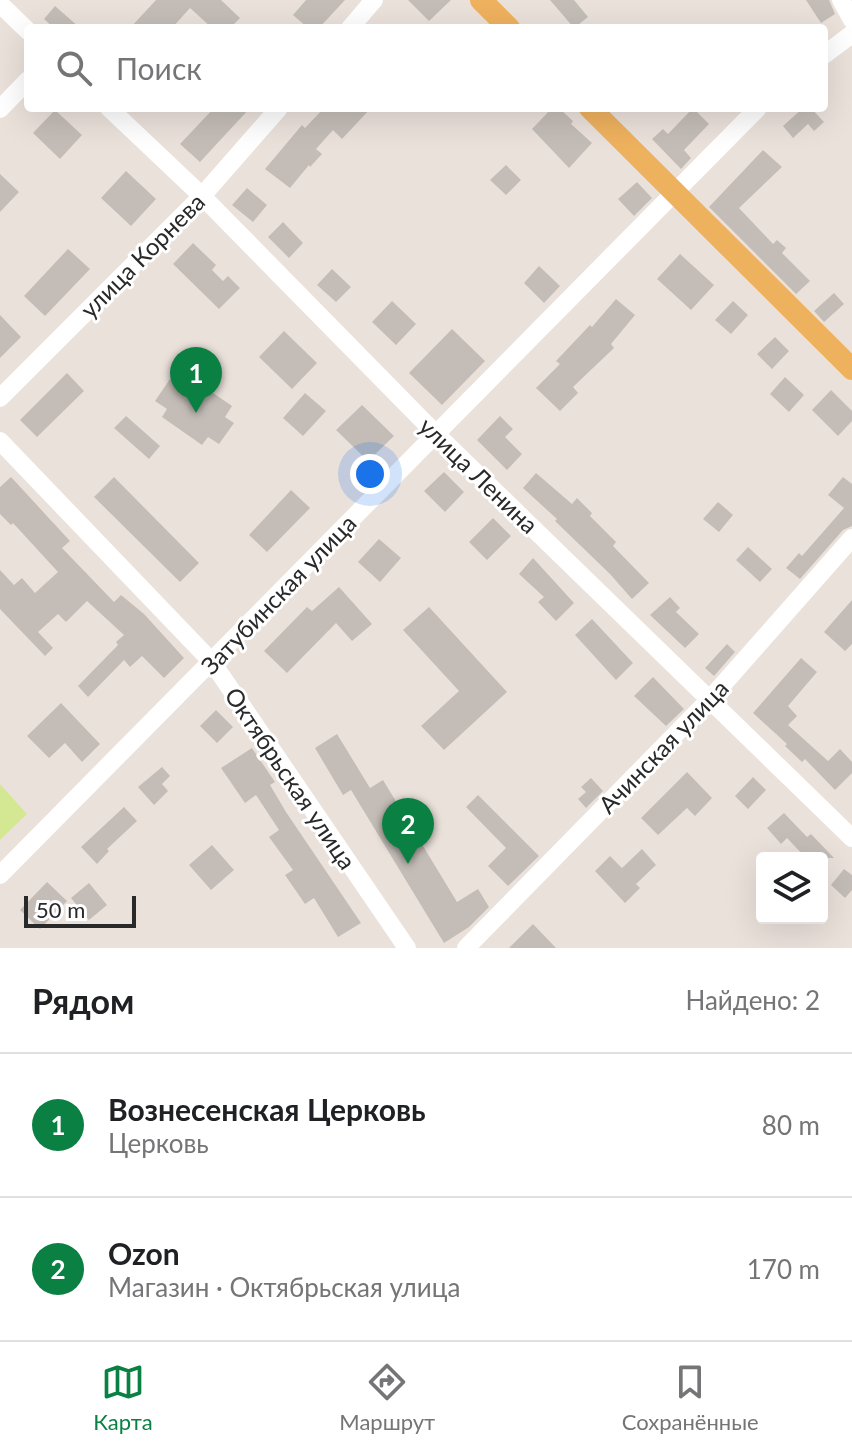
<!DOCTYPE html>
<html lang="ru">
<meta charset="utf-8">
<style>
body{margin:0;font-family:Lato,sans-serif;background:#f6f6f6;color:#202124}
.controls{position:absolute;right:24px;bottom:24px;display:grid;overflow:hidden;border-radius:8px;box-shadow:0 8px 32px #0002}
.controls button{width:72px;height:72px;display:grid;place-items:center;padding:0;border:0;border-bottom:2px solid #e0e0e0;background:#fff;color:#202124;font:40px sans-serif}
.scale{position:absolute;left:24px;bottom:20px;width:112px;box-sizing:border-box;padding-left:8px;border:4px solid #292929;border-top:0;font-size:22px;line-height:28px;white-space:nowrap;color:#292929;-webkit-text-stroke:6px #fff;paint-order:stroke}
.you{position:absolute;left:370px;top:474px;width:28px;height:28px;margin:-20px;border:6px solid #fff;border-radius:50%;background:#1a73e8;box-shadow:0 0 0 12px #1a73e833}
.badge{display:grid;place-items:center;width:52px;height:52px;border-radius:50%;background:#0b8043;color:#fff;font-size:26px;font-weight:700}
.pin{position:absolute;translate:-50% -66px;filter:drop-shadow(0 2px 4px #0008)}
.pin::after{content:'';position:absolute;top:42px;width:28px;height:24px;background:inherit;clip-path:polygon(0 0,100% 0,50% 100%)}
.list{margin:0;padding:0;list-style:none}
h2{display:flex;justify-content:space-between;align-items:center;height:104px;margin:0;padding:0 32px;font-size:34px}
h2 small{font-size:26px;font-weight:400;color:#757577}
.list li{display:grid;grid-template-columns:52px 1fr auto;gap:24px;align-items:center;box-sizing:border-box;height:144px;padding:0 32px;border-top:2px solid #e0e0e0}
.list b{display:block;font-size:30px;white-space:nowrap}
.list p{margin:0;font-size:26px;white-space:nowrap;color:#757577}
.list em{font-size:26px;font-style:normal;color:#757577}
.icon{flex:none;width:44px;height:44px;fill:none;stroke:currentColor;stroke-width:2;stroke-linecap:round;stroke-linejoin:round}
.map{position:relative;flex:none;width:852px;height:948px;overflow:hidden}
.search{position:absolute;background:#fff;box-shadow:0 8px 32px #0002;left:24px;right:24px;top:24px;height:88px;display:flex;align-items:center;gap:20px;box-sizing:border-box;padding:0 28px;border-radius:8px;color:#757577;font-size:30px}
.sheet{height:392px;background:#fff}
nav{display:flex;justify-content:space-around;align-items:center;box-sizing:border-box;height:112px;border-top:2px solid #e0e0e0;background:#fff;font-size:22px;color:#757577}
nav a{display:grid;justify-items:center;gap:4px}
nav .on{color:#0b8043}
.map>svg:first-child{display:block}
</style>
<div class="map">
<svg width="852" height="948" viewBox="0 0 852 948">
<rect width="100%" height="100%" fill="#ebe1db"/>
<path fill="#d4e894" d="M0 784 27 814 0 840Z"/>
<path fill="#c4bdb7" d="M156 0H221L240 18 230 28H212L190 8 172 28H130Z
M306 0H345L319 28H308L293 15Z
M408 0H451L429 21Z
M550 0H574L588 17 574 28Z
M806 0H829L835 14 821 23Z
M55 6 80 28H54L44 19Z
M214 108H250L200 162 180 144Z
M324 108H371L342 139 333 130 316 149 322 154 310 167 309 165 290 188 265 169 302 125 305 128Z
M552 108H559L573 121 571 124 592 143 569 168 532 129Z
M693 108 709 124 684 150 691 158 681 169 652 139 663 129 668 134Z
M803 108H811L824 122 814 131 808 124 793 138 783 126Z
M55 110 82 135 60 159 33 133Z
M763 150 782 167 739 208 773 244 777 240 786 248 782 253 810 281 796 294 709 207Z
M506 165 521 180 506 195 490 180Z
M126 171 156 199 131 226 101 198Z
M0 174 19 192 0 212Z
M637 182 652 198 634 216 618 199Z
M247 188 267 205 253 222 232 205Z
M283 222 303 243 289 258 268 237Z
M193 243 216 265 212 270 223 281 228 276 240 288 219 309 173 264Z
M68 249 90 269 45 316 24 296Z
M680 254 714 285 691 310 657 279Z
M539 266 560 286 544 303 524 283Z
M332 269 351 287 336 302 317 285Z
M834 293 844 304 824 322 814 311Z
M616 299 635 315 611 344 614 348 573 387 578 393 560 411 536 388 560 364 556 361 590 325 592 327Z
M392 301 416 324 396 345 372 322Z
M733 301 748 315 731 334 715 320Z
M0 315 21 337 0 358Z
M452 329 485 361 442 405 409 373Z
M284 331 317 363 292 389 259 357Z
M775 337 789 351 772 369 757 354Z
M67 373 84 391 37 437 20 420Z
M190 377 232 406 225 417 234 423 219 444 208 437 202 445 162 417 167 409 155 401 170 379 182 388Z
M785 377 804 395 789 412 770 394Z
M831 390 852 411V421L838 436 812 410Z
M305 393 326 411 303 436 283 418Z
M362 405 394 436 368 461 336 430Z
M126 416 160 446 149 459 114 428Z
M500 416 513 429 505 437 522 454 507 470 477 440Z
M444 472 464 492 445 512 424 491Z
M536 473 572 504 577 498 592 513 590 516 616 542 613 546 649 583 632 599 610 574 555 521 557 519 523 488Z
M11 477 70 541 62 548 114 602 121 595 144 614 184 658 164 678 142 656 130 667 124 660 88 697 78 686 118 645 116 642 124 635 87 601 66 622 58 614 38 632 53 648 45 656 0 609V570L14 585 22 578 35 593 58 572 13 523 11 525 0 514V487Z
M114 477 199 563 180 582 94 497Z
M843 477 852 484V526L843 530 800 579 786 568 799 553 802 556 844 508 828 495Z
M291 490 310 508 267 552 249 535Z
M718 502 733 515 719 532 703 519Z
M493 518 511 536 487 560 469 542Z
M379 539 401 558 380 582 358 562Z
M748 547 772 569 760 582 736 560Z
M533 558 574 603 556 621 538 602 544 597 519 574Z
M339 587 372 624 352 641 336 623 287 673 264 651 307 607 312 611Z
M670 597 680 608 676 612 699 634 685 648 650 615Z
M852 600V644L845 651 824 632Z
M429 607 507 692 444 750 421 726 459 691 403 630Z
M592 619 633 663 616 680 575 635Z
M727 644 735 652 714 676 705 668Z
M801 658 817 672 788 706 797 716 788 725 828 761 840 749 852 762V773L835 790 805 759 802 762 785 746 787 744 753 713Z
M653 677 684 709 666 726 634 696Z
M61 703 100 744 82 762 65 743 49 758 27 736Z
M216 710 233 727 217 743 200 726Z
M337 734 370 788 383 780 457 902 478 889 489 907 469 927 444 943 351 790 343 795 315 748Z
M252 748 275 782 270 785 286 812 361 923 338 937 314 898 305 904 285 875 293 870 269 837 279 830 256 795 245 803 221 768Z
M162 767 170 776 162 784 168 791 154 805 138 787Z
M687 772 712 798 695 816 687 808 658 835 641 818Z
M753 777 766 790 748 809 735 796Z
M591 778 603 791 586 808 578 799 586 792 581 787Z
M478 795 539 856 508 886 488 866 506 848 466 807Z
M124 807 137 821 107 849 109 851 97 864 81 847Z
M784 813 807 837 811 834 834 858H806L787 838 781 844 767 828Z
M212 845 234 870 211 890 189 865Z
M642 849 656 865 636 884 640 888 625 903 595 871 610 856 622 868Z
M844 869 852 875V890L845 898 831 885Z
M47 882 67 901 40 929 20 910Z
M89 883 107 905 89 920 71 898Z
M533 924 556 948H509Z"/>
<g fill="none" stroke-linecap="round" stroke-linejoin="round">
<path stroke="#fff" stroke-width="18" d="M841 0 852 20
M0 4 28 31
M350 28 374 0
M824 55 852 34
M109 108 202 196 435 433 852 838
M0 109 28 80
M0 398 202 196 279 108
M0 441 212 662 407 948
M0 875 758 108
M466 948 710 699 852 538"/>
<path stroke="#eeb15e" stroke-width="22" d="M481 0 509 28
M590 108 852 369"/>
</g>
<g text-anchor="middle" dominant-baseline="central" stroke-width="6" stroke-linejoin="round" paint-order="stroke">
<g font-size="24" fill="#292929" stroke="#fff">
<text transform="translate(142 255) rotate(-45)">улица Корнева</text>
<text transform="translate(479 475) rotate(44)">улица Ленина</text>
<text transform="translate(278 594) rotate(-46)">Затубинская улица</text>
<text transform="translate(663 746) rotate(-46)">Ачинская улица</text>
<text transform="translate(291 778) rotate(56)">Октябрьская улица</text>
</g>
</g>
</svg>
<div class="controls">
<button><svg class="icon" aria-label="layers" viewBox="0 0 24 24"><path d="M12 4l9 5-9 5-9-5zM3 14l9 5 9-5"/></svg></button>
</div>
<div class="scale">50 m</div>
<div class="you"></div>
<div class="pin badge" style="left:196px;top:413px">1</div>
<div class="pin badge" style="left:408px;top:864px">2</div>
<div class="search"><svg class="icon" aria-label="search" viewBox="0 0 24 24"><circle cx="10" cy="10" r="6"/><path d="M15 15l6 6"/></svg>Поиск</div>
</div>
<section class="sheet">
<h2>Рядом<small>Найдено: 2</small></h2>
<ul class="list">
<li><span class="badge">1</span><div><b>Вознесенская Церковь</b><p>Церковь</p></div><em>80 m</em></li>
<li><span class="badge">2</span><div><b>Ozon</b><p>Магазин · Октябрьская улица</p></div><em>170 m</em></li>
</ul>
</section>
<nav>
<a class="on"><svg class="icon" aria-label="map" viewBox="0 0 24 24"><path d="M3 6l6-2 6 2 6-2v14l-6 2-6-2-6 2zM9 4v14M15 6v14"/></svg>Карта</a>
<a><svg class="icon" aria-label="directions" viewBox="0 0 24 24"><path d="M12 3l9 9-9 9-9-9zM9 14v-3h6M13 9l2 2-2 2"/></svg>Маршрут</a>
<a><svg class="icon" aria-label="saved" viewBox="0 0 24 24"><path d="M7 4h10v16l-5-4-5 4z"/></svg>Сохранённые</a>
</nav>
